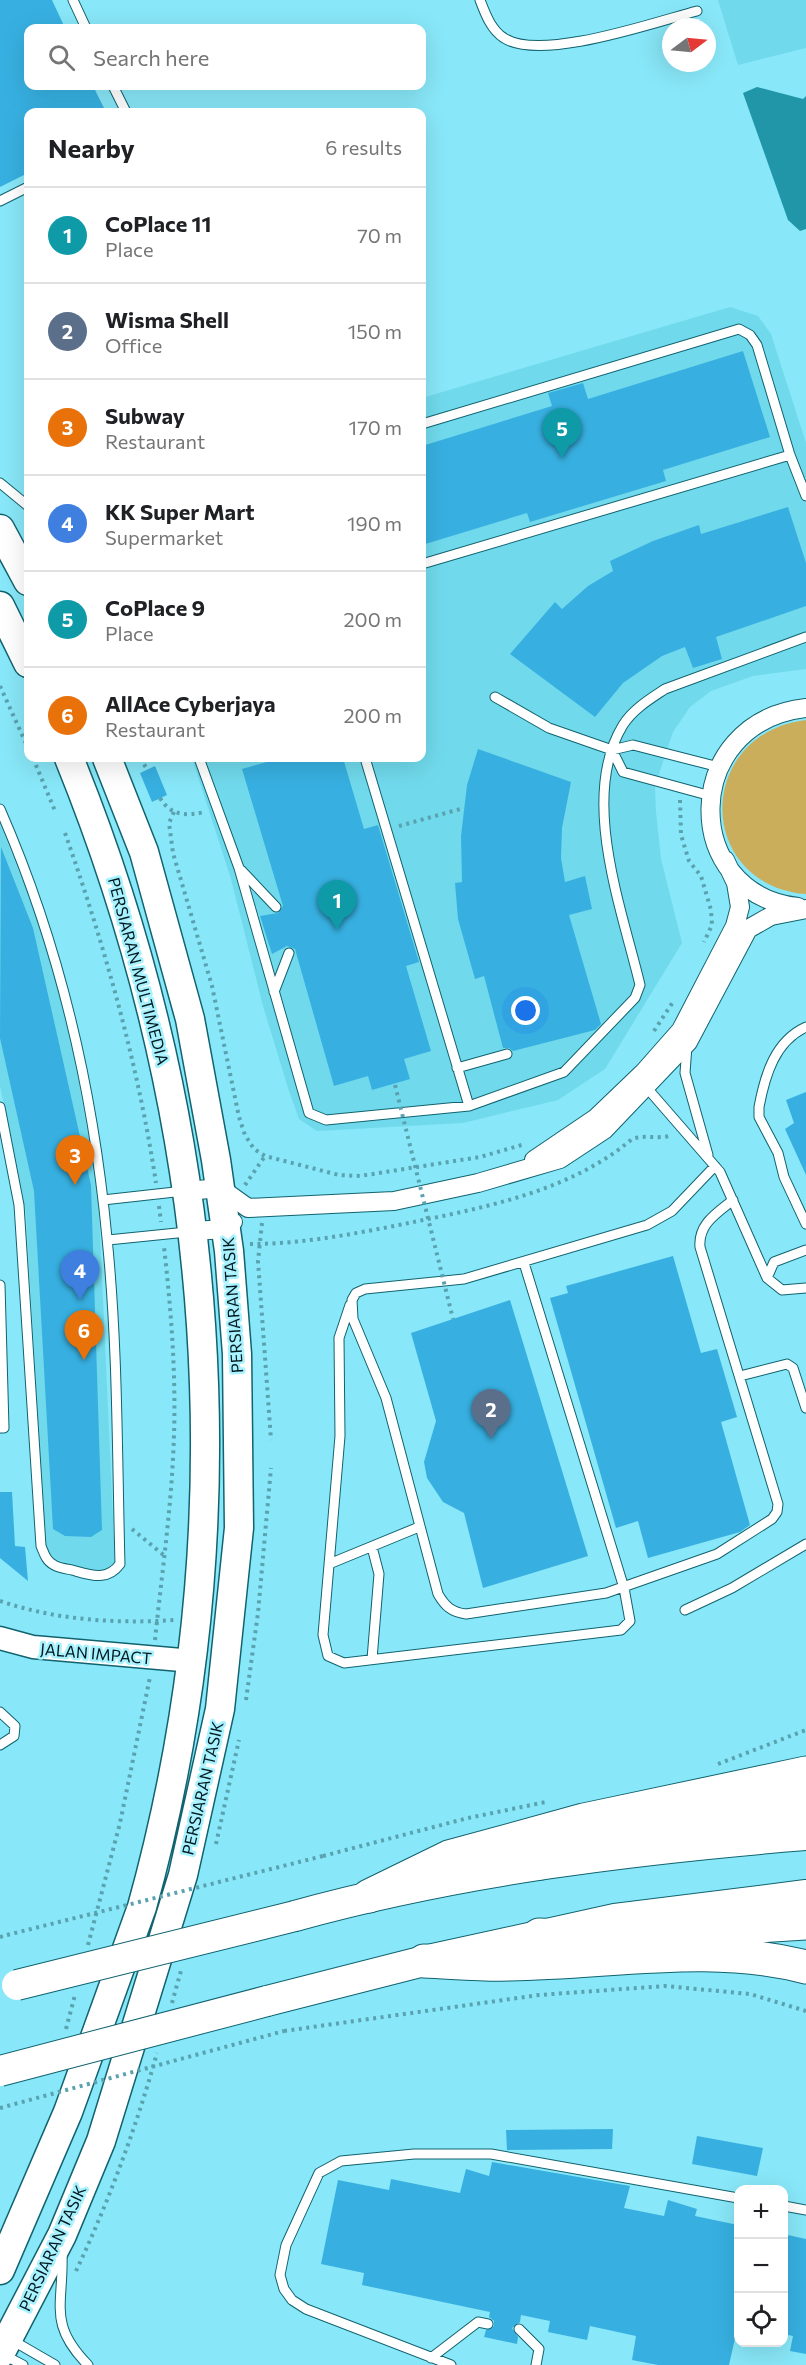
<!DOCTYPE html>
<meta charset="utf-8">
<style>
body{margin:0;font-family:Commissioner,sans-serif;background:#f2f2f2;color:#202124}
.controls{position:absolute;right:18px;bottom:18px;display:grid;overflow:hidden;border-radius:12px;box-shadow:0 6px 24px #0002}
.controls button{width:54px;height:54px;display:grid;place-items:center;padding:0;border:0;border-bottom:2px solid #e0e0e0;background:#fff;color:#202124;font:30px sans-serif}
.compass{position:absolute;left:662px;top:18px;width:54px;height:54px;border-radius:50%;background:#fff;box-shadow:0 6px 24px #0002;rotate:74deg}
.you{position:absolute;left:526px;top:1011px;width:21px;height:21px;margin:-15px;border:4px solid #fff;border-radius:50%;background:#1a73e8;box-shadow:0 0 0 9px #1a73e833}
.badge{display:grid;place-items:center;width:39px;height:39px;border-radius:50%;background:#b52719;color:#fff;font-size:20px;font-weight:700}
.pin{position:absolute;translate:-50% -50px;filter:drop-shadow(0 2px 3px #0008)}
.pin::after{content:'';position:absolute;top:32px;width:21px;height:18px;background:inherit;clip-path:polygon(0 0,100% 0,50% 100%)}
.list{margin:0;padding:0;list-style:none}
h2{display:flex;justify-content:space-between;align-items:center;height:78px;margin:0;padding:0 24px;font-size:26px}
h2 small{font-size:20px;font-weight:400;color:#757577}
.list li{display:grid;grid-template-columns:39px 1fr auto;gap:18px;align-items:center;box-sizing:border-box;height:96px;padding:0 24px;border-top:2px solid #e0e0e0}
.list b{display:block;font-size:22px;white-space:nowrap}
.list p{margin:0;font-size:20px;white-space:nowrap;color:#757577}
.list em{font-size:20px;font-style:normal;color:#757577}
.icon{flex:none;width:33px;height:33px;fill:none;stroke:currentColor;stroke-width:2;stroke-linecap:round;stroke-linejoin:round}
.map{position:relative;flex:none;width:806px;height:2365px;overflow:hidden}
.search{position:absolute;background:#fff;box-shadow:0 6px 24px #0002;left:24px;top:24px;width:402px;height:66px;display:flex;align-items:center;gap:15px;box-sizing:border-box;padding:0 21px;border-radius:12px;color:#757577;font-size:22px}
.panel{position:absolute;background:#fff;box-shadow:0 6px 24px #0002;left:24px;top:108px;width:402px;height:654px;border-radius:12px}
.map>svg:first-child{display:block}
</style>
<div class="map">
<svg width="806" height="2365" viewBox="0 0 806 2365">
<rect width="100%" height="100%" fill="#88e7f8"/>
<path fill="#70daec" d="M718 0H806V48L738 65Z
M730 307 758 316 771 334 806 443V669L753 676 711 691 690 707 673 732 655 786 656 812 661 859 682 943 605 1069 558 1100 463 1123 317 1131 299 1119 289 1091 263 1006 231 879 192 758H422V398Z
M0 824 42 929 63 996 98 1189 115 1563 108 1571H94L58 1560 49 1557 45 1543 26 1214 0 1086Z"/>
<path fill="#cbae5c" d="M806 720V894C695 885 694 734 806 720Z"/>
<path fill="#2096a8" d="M757 87 803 99 806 96V229L800 231 788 220 743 93Z"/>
<path fill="#37b0e1" d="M0 0H52L65 28H28V86H93L106 112H28V173L0 187Z
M743 351 770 437 663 470 666 481 530 522 527 513 422 545V446L552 406 548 393 583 383 588 399Z
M788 507 806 563V606L716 637 722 659 693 668 685 647 662 656 623 683 595 717 510 654 555 602 562 609 588 586 613 571 610 561 653 541 699 525 701 534Z
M478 749 571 782 562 828 561 858 565 882 585 876 592 909 569 915 601 1024 595 1030 513 1051 509 1048H503L484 976 475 979 458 919 455 883 462 882 461 836 467 785Z
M281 758H343L364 829 378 825 419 962 406 966 431 1051 404 1059 410 1079 372 1090 368 1076 334 1086 295 949 287 946 272 954 260 916 278 913 283 906 242 769Z
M155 766 167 795 152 802 140 773Z
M1 847 33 928 91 1185 102 1530 91 1537 65 1536 53 1529 34 1191 0 1038Z
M806 1092V1175L785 1129 794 1123 786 1100Z
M673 1256 701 1353 717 1349 737 1417 721 1422 750 1525 740 1532 648 1558 638 1521 616 1528 550 1298 568 1293 566 1286Z
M510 1300 588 1556 483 1588 464 1513 443 1502 427 1478 424 1462 436 1421 411 1333Z
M0 1492H12L15 1546 25 1547 28 1581 0 1558Z
M613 2129 612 2149 507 2150 506 2130Z
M697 2136 763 2148 757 2176 692 2164Z
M492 2162 630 2186 624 2208 664 2216 668 2200 697 2209 695 2216 738 2225V2325L729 2365H658L632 2360 636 2336 590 2326 587 2340 548 2332 550 2321 521 2315 520 2322 512 2328 518 2337 517 2344 484 2337 486 2330 494 2326V2321L489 2317 490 2312 362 2285 364 2273 321 2264 338 2180 389 2190 391 2179 460 2193 466 2169 489 2176Z
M783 2234 806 2239V2354L790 2351 793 2336 783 2334Z"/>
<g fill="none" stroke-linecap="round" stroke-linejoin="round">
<g stroke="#11636f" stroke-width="11">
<path id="service" d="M73 0 86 28
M480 0C485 13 491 30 504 38 541 62 655 22 697 11
M113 86 126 112
M0 201 28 187
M422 424 739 329 750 335 757 345 790 455 806 496
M0 483 28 506
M422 564 790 455
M495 697 549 728 612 750 633 745 719 767
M612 750 623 772 711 796
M199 758 239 868 309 1113 326 1120 469 1106 564 1072 635 998 640 985C622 909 579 797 623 725 633 709 650 699 665 689L806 637
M365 758 469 1106
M0 809C60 946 93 1089 107 1238 118 1346 117 1456 120 1564 107 1582 90 1575 72 1570 67 1569 59 1568 54 1565 46 1561 44 1553 41 1546L19 1205 0 1107
M241 870 276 907
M274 992 289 953
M806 1027C775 1041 765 1075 759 1107V1117L778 1153 784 1177 806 1224
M687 1046 685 1073 708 1155
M457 1068 507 1054
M646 1083 647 1088 720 1172 767 1278 782 1290 806 1288
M715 1166 672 1211 647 1225 464 1279 365 1289 356 1293 352 1300 353 1319 386 1398 438 1594C445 1606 451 1612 466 1614L606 1593 717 1554 772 1519 777 1512 778 1504 700 1247C698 1224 717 1213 733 1200
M103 1200 184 1191
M108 1240 187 1232
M767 1278 774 1262 806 1250
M0 1285 4 1428H0
M350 1305 339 1338 340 1436 323 1635 328 1656 344 1663 621 1630 630 1621 624 1588 524 1263
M740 1376 787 1364 793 1368 806 1408
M372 1547 379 1574 372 1659
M329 1564 419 1527
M685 1610 732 1588 806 1544
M0 1712 15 1726 14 1736 0 1745
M784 2206 806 2210
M62 2252C64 2305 47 2323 88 2365
M519 2329 539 2349 536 2365
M10 2339 55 2365
M4 2355 23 2365
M431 2358 478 2322 488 2324
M451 2365 306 2309 292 2300 284 2289 280 2275 286 2245 319 2173 341 2161 414 2154H491L738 2198"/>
</g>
<g stroke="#11636f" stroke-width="20">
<path id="minor" d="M798 907C680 894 680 722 806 708
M534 1160 596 1118 644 1072 681 1030 735 926 740 907 736 883 725 860
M187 1191 220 1188 248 1208 394 1201 478 1183 560 1159 604 1130 688 1042 748 929 771 916 806 909
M193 1231 226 1229 233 1222"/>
</g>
<g stroke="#11636f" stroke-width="25">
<path id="tertiary" d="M0 1638 33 1647 193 1661"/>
</g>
<g stroke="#11636f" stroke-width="31">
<path id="primary" d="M0 529 28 581
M0 606 28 663
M0 2270 68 2112 142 1907C248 1525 218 1125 69 758
M0 2354 62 2235 101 2141 183 1875 220 1709 239 1528 237 1354 229 1251 216 1160 190 1019 144 852 107 758"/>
</g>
<g stroke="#11636f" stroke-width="32">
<path id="trunk" d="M295 1916C462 1870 634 1849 806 1835
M267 2001 424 1961 615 1919 806 1895"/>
</g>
<g stroke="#11636f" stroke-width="35">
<path id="motorway" d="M540 1863 599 1840 648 1829 806 1805
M369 1896 449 1857 584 1820 806 1773
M539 1935 618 1939 709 1929 806 1923
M424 1961C452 1962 482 1965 510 1964 610 1963 708 1942 806 1967"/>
</g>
<path stroke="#5aa2af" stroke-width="4" stroke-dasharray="3 4.5" stroke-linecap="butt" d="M0 686 28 748
M33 758 55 811
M140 758 147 769
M160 798C171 816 186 816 205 812
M680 800 681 835 689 861 701 876 711 910 712 925 704 942
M174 812 169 823 173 853 212 986 239 1117 245 1135 254 1149 265 1156 339 1175 360 1176 480 1157 525 1144
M399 826 464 808
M65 833C105 947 138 1064 156 1183
M654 1031 673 1002
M245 1185 265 1156
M159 1206 161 1222
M262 1223 258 1261 271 1440
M250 1244C302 1244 353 1234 404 1224 482 1208 570 1192 632 1139 646 1134 659 1140 672 1135
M132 1529 166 1557
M0 1601C56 1620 116 1624 175 1620
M155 1640C162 1572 172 1504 174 1435 176 1372 171 1309 164 1247
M246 1700 258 1613 271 1468
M718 1764 806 1730
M216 1844 239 1740
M323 1856 468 1818 546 1802
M0 1937 7 1935
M88 1945 120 1823 150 1677
M172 2003 182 1967
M66 2029 75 1995
M284 2031 539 1995 665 1986 750 1994 806 2011
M76 2271C109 2201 136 2128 157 2053"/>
<use href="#service" stroke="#fff" stroke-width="9"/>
<use href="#minor" stroke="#fff" stroke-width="18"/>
<use href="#tertiary" stroke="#fff" stroke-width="22"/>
<use href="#primary" stroke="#fff" stroke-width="28"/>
<use href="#trunk" stroke="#fff" stroke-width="30"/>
<use href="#motorway" stroke="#fff" stroke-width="33"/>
<g stroke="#11636f" stroke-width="32" stroke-linecap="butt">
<path id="trunk-bridge" d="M17 1985 295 1916
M0 2071 267 2001"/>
</g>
<path stroke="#5aa2af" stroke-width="4" stroke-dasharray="3 4.5" stroke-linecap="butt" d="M395 1085 453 1319
M7 1935 323 1856
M0 2108 284 2031"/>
<use href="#trunk-bridge" stroke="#fff" stroke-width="30"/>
</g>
<g text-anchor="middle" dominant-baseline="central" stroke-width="5" stroke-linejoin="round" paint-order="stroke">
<g font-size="16" fill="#00191e" stroke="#a8f2ff">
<text transform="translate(139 971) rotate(75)">PERSIARAN MULTIMEDIA</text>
<text transform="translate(232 1305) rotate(-94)">PERSIARAN TASIK</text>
<text transform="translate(96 1653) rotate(5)">JALAN IMPACT</text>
<text transform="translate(202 1788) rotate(-77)">PERSIARAN TASIK</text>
<text transform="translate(52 2248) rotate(-65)">PERSIARAN TASIK</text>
</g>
</g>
</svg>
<div class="controls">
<button>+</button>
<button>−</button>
<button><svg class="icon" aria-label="locate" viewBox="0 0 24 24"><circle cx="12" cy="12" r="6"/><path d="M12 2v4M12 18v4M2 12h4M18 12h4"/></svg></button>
</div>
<svg class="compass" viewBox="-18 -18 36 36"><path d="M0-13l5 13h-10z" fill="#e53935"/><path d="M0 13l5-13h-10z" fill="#757577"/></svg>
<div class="you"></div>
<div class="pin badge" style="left:337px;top:930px;background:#0f9aa8">1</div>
<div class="pin badge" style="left:491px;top:1439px;background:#5c6f8a">2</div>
<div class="pin badge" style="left:75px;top:1185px;background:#e8710a">3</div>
<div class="pin badge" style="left:80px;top:1300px;background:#3f7fe0">4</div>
<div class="pin badge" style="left:562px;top:458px;background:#0f9aa8">5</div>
<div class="pin badge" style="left:84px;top:1360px;background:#e8710a">6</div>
<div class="search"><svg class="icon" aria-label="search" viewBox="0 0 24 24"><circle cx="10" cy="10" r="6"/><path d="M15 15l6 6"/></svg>Search here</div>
<section class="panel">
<h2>Nearby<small>6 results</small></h2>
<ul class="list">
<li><span class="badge" style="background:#0f9aa8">1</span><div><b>CoPlace 11</b><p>Place</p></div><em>70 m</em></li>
<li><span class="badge" style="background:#5c6f8a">2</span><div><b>Wisma Shell</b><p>Office</p></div><em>150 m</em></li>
<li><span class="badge" style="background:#e8710a">3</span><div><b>Subway</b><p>Restaurant</p></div><em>170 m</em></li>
<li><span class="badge" style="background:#3f7fe0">4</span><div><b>KK Super Mart</b><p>Supermarket</p></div><em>190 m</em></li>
<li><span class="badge" style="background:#0f9aa8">5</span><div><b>CoPlace 9</b><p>Place</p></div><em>200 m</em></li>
<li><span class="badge" style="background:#e8710a">6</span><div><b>AllAce Cyberjaya</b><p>Restaurant</p></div><em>200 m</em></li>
</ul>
</section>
</div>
